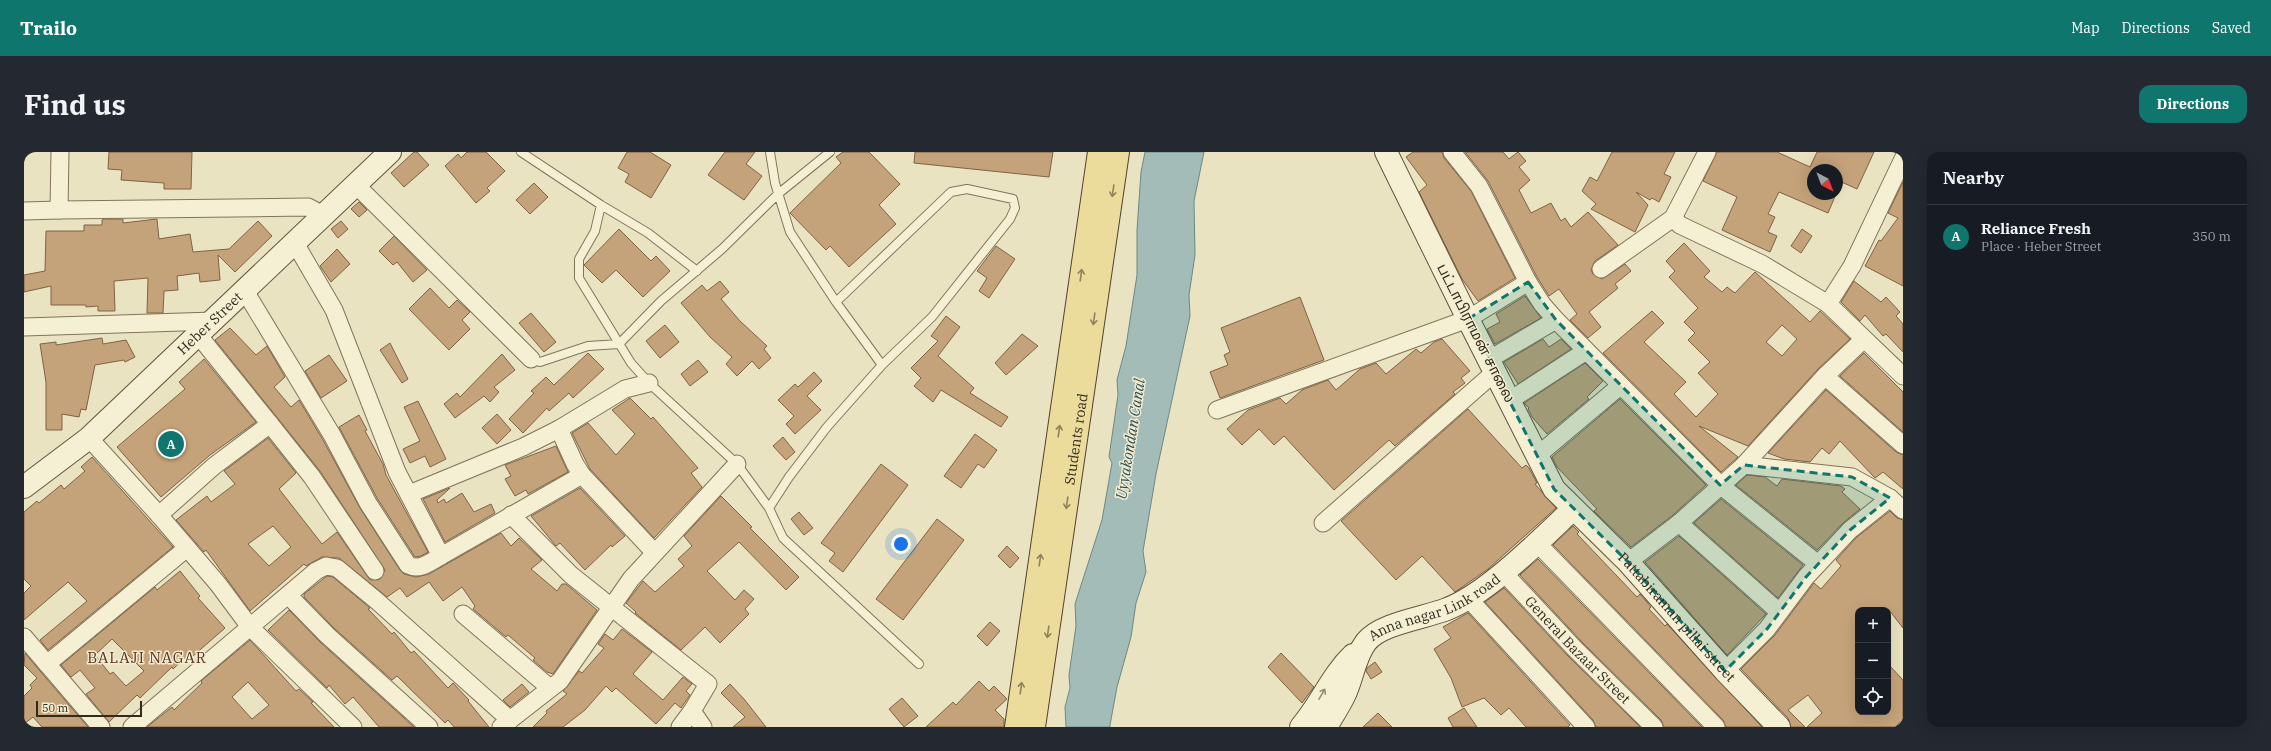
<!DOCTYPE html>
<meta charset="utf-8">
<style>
body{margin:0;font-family:"IBM Plex Serif","Noto Sans Tamil",serif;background:#242831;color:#f1f3f6}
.controls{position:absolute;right:12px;bottom:12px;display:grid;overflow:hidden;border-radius:8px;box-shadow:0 4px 16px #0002}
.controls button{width:36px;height:36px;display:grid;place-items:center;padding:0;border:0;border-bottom:1px solid #363941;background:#171b24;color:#f1f3f6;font:20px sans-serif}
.compass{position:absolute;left:1783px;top:12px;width:36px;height:36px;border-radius:50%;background:#171b24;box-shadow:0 4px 16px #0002;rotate:138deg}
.scale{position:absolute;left:12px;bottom:10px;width:106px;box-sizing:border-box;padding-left:4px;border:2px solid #322a1d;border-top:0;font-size:11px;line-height:14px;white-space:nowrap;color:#322a1d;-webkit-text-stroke:3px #f2ecd0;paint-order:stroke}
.you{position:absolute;left:877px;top:392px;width:14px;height:14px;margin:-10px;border:3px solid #fff;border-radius:50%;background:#1a73e8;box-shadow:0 0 0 6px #1a73e833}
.badge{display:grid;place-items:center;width:26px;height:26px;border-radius:50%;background:#0f766e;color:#fff;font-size:13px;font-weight:700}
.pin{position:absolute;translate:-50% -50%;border:2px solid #fff;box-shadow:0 1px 4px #0006}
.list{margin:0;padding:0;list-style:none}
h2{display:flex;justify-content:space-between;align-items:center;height:52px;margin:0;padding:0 16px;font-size:17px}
h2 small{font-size:13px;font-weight:400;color:#9ea1a6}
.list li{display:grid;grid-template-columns:26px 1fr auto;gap:12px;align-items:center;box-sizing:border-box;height:64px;padding:0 16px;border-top:1px solid #363941}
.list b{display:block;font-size:15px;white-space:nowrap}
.list p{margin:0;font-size:13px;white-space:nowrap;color:#9ea1a6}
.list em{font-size:13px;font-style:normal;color:#9ea1a6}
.icon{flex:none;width:22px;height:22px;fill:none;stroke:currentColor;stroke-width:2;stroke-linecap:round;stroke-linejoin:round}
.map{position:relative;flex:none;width:1879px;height:575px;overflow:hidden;border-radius:12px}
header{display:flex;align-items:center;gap:24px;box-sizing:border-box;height:56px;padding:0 20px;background:#0f766e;color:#fff}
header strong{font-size:19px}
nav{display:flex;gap:22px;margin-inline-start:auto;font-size:14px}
.intro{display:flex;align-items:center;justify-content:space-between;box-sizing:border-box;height:96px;padding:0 24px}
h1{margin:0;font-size:28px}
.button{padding:10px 18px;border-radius:12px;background:#0f766e;color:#fff;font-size:14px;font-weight:700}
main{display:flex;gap:24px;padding:0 24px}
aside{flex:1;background:#171b24;border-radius:12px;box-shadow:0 4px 16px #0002}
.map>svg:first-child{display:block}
</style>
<header>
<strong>Trailo</strong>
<nav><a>Map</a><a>Directions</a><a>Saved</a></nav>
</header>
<div class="intro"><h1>Find us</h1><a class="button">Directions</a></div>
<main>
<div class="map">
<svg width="1879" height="575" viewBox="0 0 1879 575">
<rect width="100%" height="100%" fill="#eae3c1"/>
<path fill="#a3bcb8" stroke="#6b8986" d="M1121 0H1180L1170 49 1171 103 1165 143 1166 164 1132 322 1119 399 1122 420 1112 451 1107 485 1093 535 1086 573V575H1042L1041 555 1046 536 1045 523 1052 474 1051 452 1078 368 1088 311 1085 305 1094 243 1093 228 1102 194 1113 123V78L1117 20Z"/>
<path fill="#c5a37a" stroke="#7f6242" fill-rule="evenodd" d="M85 0H168L167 37H140V31L97 28 98 18 84 17Z
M390 0H393L405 13 380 35 367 21Z
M443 0H462L481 19 463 36 466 39 452 51 421 14 434 2 437 6Z
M603 0H626L647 13 627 46 601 30 605 22 594 16Z
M701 0H731L722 12 738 24 720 48 684 23Z
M819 0H845L876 32 855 53 872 72 825 115 806 94 802 98 766 61 817 11 812 5Z
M891 0H1029L1025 25 890 11Z
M1389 0H1418L1420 6 1447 39 1491 126 1454 149 1438 127 1395 40 1403 33 1382 5Z
M1441 0H1479L1485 7 1494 0 1502 9 1495 15 1506 28 1495 38 1507 61 1527 51 1537 69 1541 66 1547 75 1564 60 1594 93 1571 109 1567 118 1569 122 1578 127 1601 112 1607 119 1591 132 1594 136 1565 160 1577 175 1564 186 1546 168 1553 162 1535 137 1525 144 1513 125 1464 29Z
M1588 0H1651L1640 22 1647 25 1635 50 1628 46 1626 48 1612 40 1624 53 1611 80 1567 57 1572 52 1558 39 1566 25 1573 29Z
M1693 0H1753L1786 15 1793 0H1850L1833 37 1813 28V18H1789V42H1812L1804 61 1755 40 1744 62 1751 65 1744 80 1753 84 1746 100 1698 78 1713 45 1679 29Z
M1879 30V134L1841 114 1855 88 1857 89 1874 66 1864 61Z
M510 31 524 45 506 62 492 48Z
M335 50 343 58 335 65 327 57Z
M80 67H99V71L133 67 135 87 166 82 169 100 205 97 234 69 248 84 211 120 194 103 196 128 176 130 175 121 153 124 154 138 140 139 139 161H123L124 126 90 129 91 159H74V154L62 155V153H27V134L0 140V123L21 119 22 79H60V73H78V68Z
M317 69 324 77 314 86 307 77Z
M595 77 627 109 632 104 646 119 619 145 592 118 578 131 560 113Z
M1778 77 1788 84 1777 101 1767 94Z
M370 84 403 118 389 130 373 110 369 113 355 99Z
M1660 91 1686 119 1680 125 1698 140 1703 135 1711 141 1731 120 1786 170 1796 159 1826 187 1794 217 1724 294 1675 274 1714 305 1697 320 1579 201 1628 159 1640 171 1620 190 1662 230 1650 242 1672 265 1694 242 1674 221 1686 210 1664 188 1671 181 1660 170 1674 156 1645 125 1651 119 1642 109ZM1758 173 1773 187 1758 204 1742 190Z
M972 94 991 107 965 146 955 139 963 126 953 119Z
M313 97 326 112 307 130 296 114Z
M696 129 705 140 697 147 716 169 743 194 740 197 747 206 735 217 728 209 713 224 702 212 708 205 686 185 657 151 678 133 683 139Z
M1830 129 1857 150 1862 145 1876 160 1872 164 1879 172V200L1862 182 1859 184 1841 163 1836 169 1817 150Z
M406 136 425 156 433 148 446 160 438 168 446 177 425 198 385 157Z
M1501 144 1517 166 1471 192 1463 177 1476 170 1472 162Z
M1276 145 1300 208 1196 246 1186 220 1204 213 1200 203 1206 200 1197 176Z
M507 161 532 190 520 200 495 171Z
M922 164 936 175 914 204 950 236 946 241 984 265 977 275 917 238 909 250 890 234 897 226 887 216 914 189 907 184Z
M641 173 655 190 636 206 622 189Z
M206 176 232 203 243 194 261 225 250 235 267 255 275 248 299 288 336 356 376 418 380 422 392 425 405 422 477 381 487 394 495 386 518 408 507 417 533 439 538 432H542L573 458 529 522 523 520 509 508 511 506 484 483 482 485 449 457 451 454 438 435 419 449 405 430 383 445 376 436 363 445 315 406 298 405 282 414 280 412 226 459 182 398 180 400 152 368 183 344 187 350 211 332 200 319 244 286 272 321 255 337 298 392 313 380 346 428 356 427 361 418 296 319 191 188ZM249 374 267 395 245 414 224 392Z
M998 182 1014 194 982 223 971 211Z
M78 186 79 192 102 188 111 205 101 210 100 208 71 213 62 258 57 257 55 265 38 262V278H22V230L16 192 32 190V193Z
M1418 187 1446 219 1437 226 1441 231 1429 240 1431 242 1371 294 1365 288 1310 338 1260 284 1250 293 1235 277 1218 293 1203 277 1224 258 1256 246 1262 252 1278 238 1304 228 1312 238 1336 217 1352 211 1362 222 1392 197 1397 201 1410 190Z
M1519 187 1525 195 1537 187 1547 197 1494 232 1480 210Z
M366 191 384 227 378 231 356 198Z
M564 201 580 217 549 246 545 241 525 259 523 256 499 281 485 267 510 241 507 239 522 225 530 233Z
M1840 201 1879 240V280L1816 224Z
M478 202 491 218 470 235 475 240 466 250 460 244 431 266 420 252 433 241 436 245Z
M305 203 323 229 297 246 281 219Z
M180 207 232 270 186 303 137 345 93 295 161 237 155 230Z
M674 208 684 220 666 234 657 222Z
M1561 211 1579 229 1563 245 1565 247 1523 282 1508 265 1504 257 1505 256 1500 251Z
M790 220 798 229 783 244 797 258 771 282 762 272 770 264 754 248 771 232 774 235Z
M1802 238 1872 300 1879 303V337L1859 320 1851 326 1816 289 1805 302 1798 296 1786 310 1760 307 1744 301Z
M606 246 627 267 629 265 674 316 667 321 678 335 630 386 566 317 548 281 564 271 592 303 611 282 588 258Z
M1596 247 1682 333 1649 363 1607 395 1570 359 1573 357 1533 315 1528 305Z
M394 249 422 307 406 315 401 304 386 311 379 297 396 289 380 255Z
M1444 257 1498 316 1502 313 1505 316 1513 331 1511 332 1532 356 1464 417 1431 440 1398 404 1372 428 1317 369Z
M473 262 487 278 473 292 458 276Z
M335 263 343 278 341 279 359 312 362 323 404 400 397 404 391 405 353 346 315 275Z
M951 282 973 298 960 316 954 312 937 336 920 324Z
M759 285 771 300 762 308 749 294Z
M532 294 544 320 504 342 502 338 491 344 481 327 487 324 481 313Z
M68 305 149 395 24 498 16 488 63 449 44 430 0 468V441L7 434 0 427V360L13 349 15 351 37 333 40 337 61 319 57 315Z
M857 312 884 333 819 420 805 409 811 401 797 391Z
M1723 323 1741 325 1753 334 1758 327 1817 334 1821 337 1818 340 1836 357 1819 371 1793 398 1712 333Z
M426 336 413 348 414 351 420 347 422 351 438 341 450 360 467 352 471 361 421 390 399 347Z
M556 336 601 384 588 395 587 393 561 418 536 391 532 394 507 364Z
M697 344 728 375 726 376 775 425 762 438 715 390 683 419 711 448 720 438 730 447 721 457 725 462 696 491 681 475 657 498 611 461 612 460 602 451 619 429 631 440 660 414 654 407 668 394 660 384Z
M1697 347 1779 413 1754 446 1670 371Z
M1866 359 1873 366 1879 368V476L1865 458H1834V560H1864V512L1879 528V568L1871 575H1783L1798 561 1784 543 1764 558 1781 575H1767L1764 566 1717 517 1751 483 1790 431 1797 437 1817 414 1812 408 1833 385Z
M775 360 789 376 780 383 767 367Z
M913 367 940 388 879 468 852 447Z
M1549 374 1555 380 1553 382 1613 445 1616 442 1627 455 1625 457 1641 474 1643 472 1738 575H1702L1699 568 1529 393Z
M1655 384 1742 462 1703 503 1621 410Z
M983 394 995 406 986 416 974 404Z
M1514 407 1678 575H1640L1637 568 1558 490 1496 423Z
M156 419 176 444 174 446 201 476 169 504 166 501 149 517 148 515 116 546 113 543 85 570 62 542 71 536 56 518 47 525 37 513 131 435 133 438ZM88 487 120 519 102 534 89 520 86 522 71 503Z
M303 424 309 425 346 456 344 457 368 482 370 480 387 501 390 499 424 536 429 531 445 548 444 549 465 575H430L424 568 421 571 373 524 368 528 310 476 280 445V442Z
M1480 436 1544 504 1616 575H1572L1569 568 1461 450Z
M265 458 296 490 390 575H355L329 545 321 552 305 533 303 536 244 478Z
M1444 461 1546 573 1544 575H1502L1485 556 1477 563 1460 546 1438 555 1427 526 1410 497 1427 486 1419 475Z
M966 470 976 479 963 494 953 484Z
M598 477 628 500 609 522 639 548 659 525 668 532 662 539 666 543 657 556 651 551 632 572 592 536 588 540 582 534 561 558 539 575H509L523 561 522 559 543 542 539 539 555 519 558 521 580 496 574 492 581 482 589 488Z
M226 488 272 539 275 537 289 550 287 551 310 575H123L148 555 150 558 178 531 177 529ZM224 530 245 553 228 567 208 545Z
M1 501 16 519 64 575H18L9 565 0 572V544L8 536 6 533 13 526 0 513Z
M1257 501 1290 535 1278 551 1244 515Z
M1351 510 1358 520 1347 527 1342 519 1343 516Z
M955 529 965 539 970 534 983 547 971 558 980 567V575H902L929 550 932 553Z
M498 532 505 540 486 555 479 548Z
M706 532 720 547 742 575H709L721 565 697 541Z
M878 546 894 564 880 575 865 557Z
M1440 556 1453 575H1429L1424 566Z
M1354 561 1368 575H1339Z"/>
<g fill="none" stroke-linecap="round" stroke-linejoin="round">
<g stroke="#81745a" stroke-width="10">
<path id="lane" d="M497 0 577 53 571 79 555 107V126L607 211 625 231 713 312 745 356 765 325 803 275 858 213 908 165 986 67 991 56 989 47 943 37 927 40 812 150
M746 0 751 31 766 80 812 150 858 213
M577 53 624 81 673 119
M507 207 516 210 564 194 595 192 637 149 698 97 754 42 806 0
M745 356 759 386 895 512"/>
</g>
<g stroke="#81745a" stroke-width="19">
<g id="street">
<path d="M36 0 35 58 284 55 301 64"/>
<path d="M1428 0 1455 34 1504 130 1518 152 1532 168 1696 333 1794 412"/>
<path d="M332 33 507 207"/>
<path d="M0 59 35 58"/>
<path d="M1649 66 1656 73 1738 112 1804 152 1879 224"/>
<path d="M271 91 310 158 373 320 417 404 558 323"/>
<path d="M1577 117 1649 66 1683 0"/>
<path d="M221 139 308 283 344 351 384 413C396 419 406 410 417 404"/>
<path d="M1804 152 1828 114 1879 7"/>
<path d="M0 175 190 169"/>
<path d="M1464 208 1532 168"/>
<path d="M1801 224 1839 188"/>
<path d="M1485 249 1562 199"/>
<path d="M1193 258 1444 167 1504 130"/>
<path d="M246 272 288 325 351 419"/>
<path d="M535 277 551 312 558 323 630 400"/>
<path d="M65 286 135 363 194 432 226 475 329 575"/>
<path d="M1514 303 1596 234"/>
<path d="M1720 313 1828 325 1866 346 1879 358"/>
<path d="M385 342 499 295 535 277 601 237 625 231"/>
<path d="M135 363 190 314 246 272 175 184"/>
<path d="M487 363 547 423 684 532 668 559"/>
<path d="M1299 371 1471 220"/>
<path d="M1655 371 1755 460"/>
<path d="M1513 391 1692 575"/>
<path d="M1604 410 1655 371 1720 313 1801 224 1879 293"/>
<path id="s1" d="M1479 420 1551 497 1630 575"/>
<path d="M264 443 303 483 405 575"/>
<path d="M1444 446 1562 575"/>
<path d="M439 462 526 536"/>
<path d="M0 485 77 575"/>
<path d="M23 512 163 396"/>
<path d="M1701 519 1743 477 1782 425 1826 378 1866 346"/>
<path d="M108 575 292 419 302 414 313 416 353 449 486 568"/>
<path d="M477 575 536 529 607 427 713 312"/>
<path d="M656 575 668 559 679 575"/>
</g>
</g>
<g stroke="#63553d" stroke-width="24">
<g id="secondary">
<path id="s2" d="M1362 0 1444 167 1530 337 1604 410 1701 519 1755 575"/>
<path id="s3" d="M0 335 65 286 366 0"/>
<path d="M1277 575C1297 552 1307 524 1329 503"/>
<path id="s4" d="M1302 575C1308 565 1315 554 1320 544 1329 526 1330 506 1342 490 1357 471 1401 466 1423 457 1463 442 1517 387 1549 357"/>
</g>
</g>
<g stroke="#4f422e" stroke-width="24">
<g id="primary">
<path d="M992 575 1075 0"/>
<path id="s5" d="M1010 575 1094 0"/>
</g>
</g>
<use href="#lane" stroke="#f5f0d3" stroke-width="8"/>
<use href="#street" stroke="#f5f0d3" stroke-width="17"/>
<use href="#secondary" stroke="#f5f0d3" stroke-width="22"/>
<use href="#primary" stroke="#ebdc9b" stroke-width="22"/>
</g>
<defs><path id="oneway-shaft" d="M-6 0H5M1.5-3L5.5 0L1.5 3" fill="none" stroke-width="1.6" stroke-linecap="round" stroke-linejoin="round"/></defs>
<g stroke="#8e835c">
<use href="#oneway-shaft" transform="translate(1089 39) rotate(98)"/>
<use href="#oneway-shaft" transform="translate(1057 123) rotate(-82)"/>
<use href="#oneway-shaft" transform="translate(1070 167) rotate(98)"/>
<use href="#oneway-shaft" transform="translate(1035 279) rotate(-82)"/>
<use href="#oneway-shaft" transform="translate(1043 351) rotate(98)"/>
<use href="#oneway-shaft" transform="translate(1016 408) rotate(-82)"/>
<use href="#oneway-shaft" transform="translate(1024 480) rotate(98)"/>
<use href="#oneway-shaft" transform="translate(997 536) rotate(-82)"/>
</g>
<use stroke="#948d78" href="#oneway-shaft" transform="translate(1298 542) rotate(-60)"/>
<path fill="#0f766e" fill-opacity="0.2" stroke="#0f766e" stroke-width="3" stroke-dasharray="8 5" stroke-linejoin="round" d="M1504 130 1532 168 1696 333 1720 313 1828 325 1866 346 1826 378 1782 425 1743 477 1701 519 1604 410 1530 337 1444 167Z"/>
<g text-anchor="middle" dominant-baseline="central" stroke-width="3" stroke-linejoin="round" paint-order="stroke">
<g font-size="14" fill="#322a1d" stroke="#f2ecd0">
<text stroke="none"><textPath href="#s3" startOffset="248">Heber Street</textPath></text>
<text transform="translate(1452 181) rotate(63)">பட்டாபிராமன் சாலை</text>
<text stroke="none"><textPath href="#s5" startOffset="291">Students road</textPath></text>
<text stroke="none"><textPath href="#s4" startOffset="172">Anna nagar Link road</textPath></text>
<text stroke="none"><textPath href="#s2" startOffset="554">Pattabiraman pillai street</textPath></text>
<text stroke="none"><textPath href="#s1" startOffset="108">General Bazaar Street</textPath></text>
</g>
<g font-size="15" font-style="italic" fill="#2d4f51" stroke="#f2ecd0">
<text transform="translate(1106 287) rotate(-81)">Uyyakondan Canal</text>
</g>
<g font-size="15" letter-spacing="1" fill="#5b3420" stroke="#f2ecd0">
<text x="123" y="505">BALAJI NAGAR</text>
</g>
</g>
</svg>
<div class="controls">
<button>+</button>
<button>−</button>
<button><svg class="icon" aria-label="locate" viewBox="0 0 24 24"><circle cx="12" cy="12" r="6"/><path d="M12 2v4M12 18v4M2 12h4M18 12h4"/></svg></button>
</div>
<svg class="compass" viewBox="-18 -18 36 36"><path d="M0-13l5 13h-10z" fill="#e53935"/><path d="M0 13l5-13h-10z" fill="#9ea1a6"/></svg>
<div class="scale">50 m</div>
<div class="you"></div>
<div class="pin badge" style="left:147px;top:292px">A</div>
</div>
<aside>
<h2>Nearby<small></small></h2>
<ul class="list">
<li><span class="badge">A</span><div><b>Reliance Fresh</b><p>Place · Heber Street</p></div><em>350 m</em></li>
</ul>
</aside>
</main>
